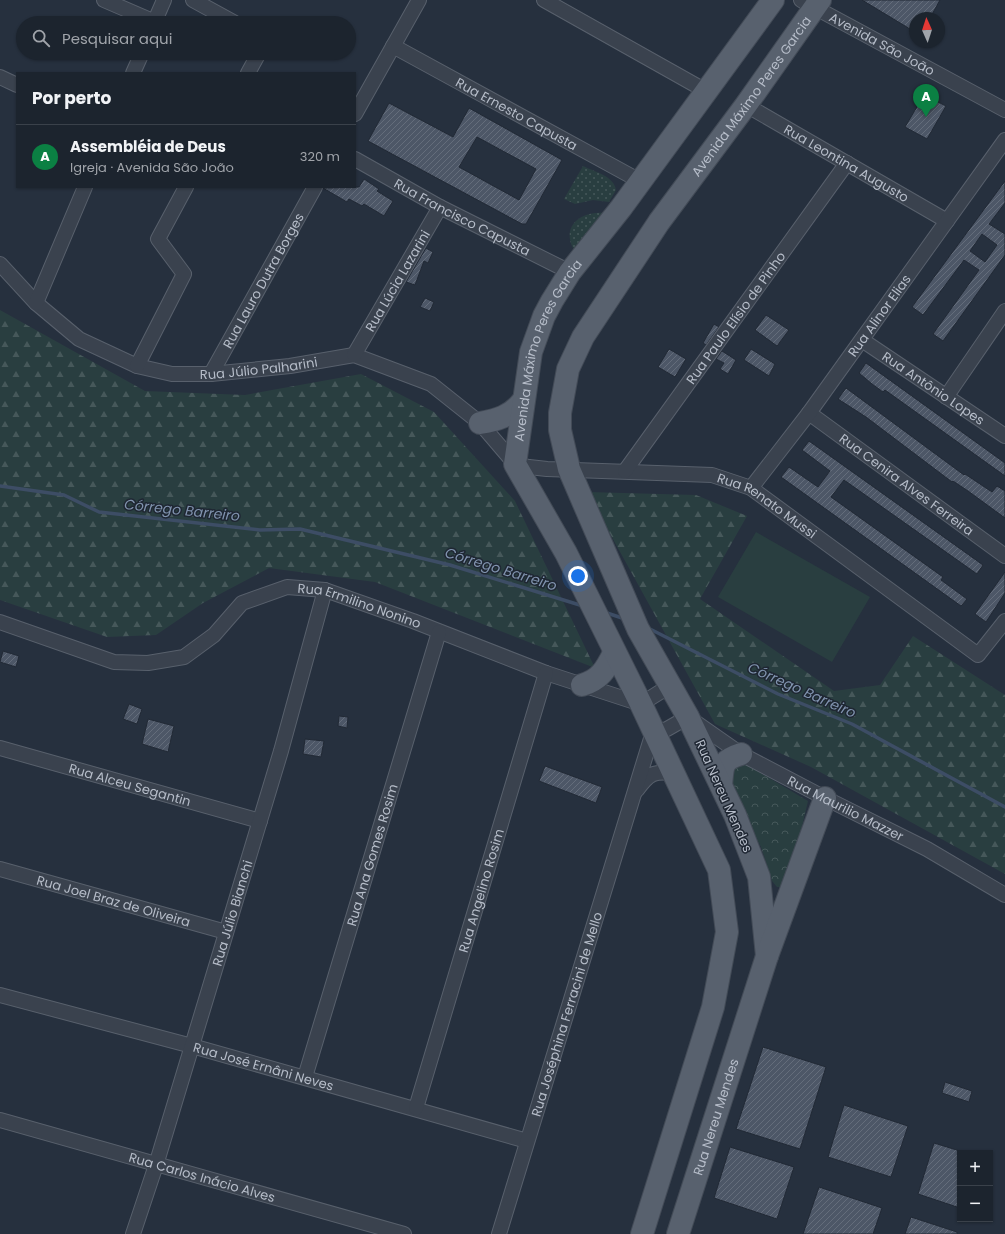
<!DOCTYPE html>
<html lang="pt">
<meta charset="utf-8">
<style>
body{margin:0;font-family:Poppins,sans-serif;background:#29303a;color:#f1f3f6}
.controls{position:absolute;right:12px;bottom:12px;display:grid;overflow:hidden;border-radius:0px;box-shadow:0 1px 3px #0004}
.controls button{width:36px;height:36px;display:grid;place-items:center;padding:0;border:0;border-bottom:1px solid #3a414a;background:#1c242e;color:#f1f3f6;font:20px sans-serif}
.compass{position:absolute;left:909px;top:12px;width:36px;height:36px;border-radius:50%;background:#1c242e;box-shadow:0 1px 3px #0004;rotate:357deg}
.you{position:absolute;left:578px;top:576px;width:14px;height:14px;margin:-10px;border:3px solid #fff;border-radius:50%;background:#1a73e8;box-shadow:0 0 0 6px #1a73e833}
.badge{display:grid;place-items:center;width:26px;height:26px;border-radius:50%;background:#0b8043;color:#fff;font-size:13px;font-weight:700}
.pin{position:absolute;translate:-50% -33px;filter:drop-shadow(0 1px 2px #0008)}
.pin::after{content:'';position:absolute;top:21px;width:14px;height:12px;background:inherit;clip-path:polygon(0 0,100% 0,50% 100%)}
.list{margin:0;padding:0;list-style:none}
h2{display:flex;justify-content:space-between;align-items:center;height:52px;margin:0;padding:0 16px;font-size:17px}
h2 small{font-size:13px;font-weight:400;color:#a0a4aa}
.list li{display:grid;grid-template-columns:26px 1fr auto;gap:12px;align-items:center;box-sizing:border-box;height:64px;padding:0 16px;border-top:1px solid #3a414a}
.list b{display:block;font-size:15px;white-space:nowrap}
.list p{margin:0;font-size:13px;white-space:nowrap;color:#a0a4aa}
.list em{font-size:13px;font-style:normal;color:#a0a4aa}
.icon{flex:none;width:22px;height:22px;fill:none;stroke:currentColor;stroke-width:2;stroke-linecap:round;stroke-linejoin:round}
.map{position:relative;flex:none;width:1005px;height:1234px;overflow:hidden}
.search{position:absolute;background:#1c242e;box-shadow:0 1px 3px #0004;left:16px;top:16px;width:340px;height:44px;display:flex;align-items:center;gap:10px;box-sizing:border-box;padding:0 14px;border-radius:22px;color:#a0a4aa;font-size:15px}
.panel{position:absolute;background:#1c242e;box-shadow:0 1px 3px #0004;left:16px;top:72px;width:340px;height:116px;border-radius:0px}
.map>svg:first-child{display:block}
</style>
<div class="map">
<svg width="1005" height="1234" viewBox="0 0 1005 1234">
<defs>
<pattern id="grass-dots" width="8" height="8" patternUnits="userSpaceOnUse"><rect width="8" height="8" fill="#293e40"/><path d="M2 2h.1M6 6h.1" fill="none" stroke="#46585a" stroke-width="1.8" stroke-linecap="round"/></pattern>
<pattern id="forest-firs" width="22" height="20" patternUnits="userSpaceOnUse"><rect width="22" height="20" fill="#293e40"/><path d="M5 1l3.5 6h-7zM16 11l3.5 6h-7z" fill="#46585a"/></pattern>
<pattern id="park-crowns" width="20" height="18" patternUnits="userSpaceOnUse"><rect width="20" height="18" fill="#293e40"/><path d="M2 6a3 3 0 1 1 6 0M12 15a3 3 0 1 1 6 0" fill="none" stroke="#46585a"/></pattern>
<pattern id="building-hatch" width="6" height="6" patternUnits="userSpaceOnUse"><rect width="6" height="6" fill="#4d5767"/><path d="M-1 1l2-2M0 6l6-6M5 7l2-2" fill="none" stroke="#646d7b"/></pattern>
</defs>
<rect width="100%" height="100%" fill="#26303e"/>
<path fill="url(#grass-dots)" d="M583 166C595 172 614 176 616 190L609 202 593 200 575 204 564 199Z
M604 213 576 253C559 228 579 211 604 213Z"/>
<path fill="url(#forest-firs)" d="M0 310 145 391 245 395 361 374 434 412 515 501 595 668 375 582 269 568 203 603 156 635 107 637 0 600Z
M587 492 696 495 747 516 700 599 834 691 880 685 913 636 1005 695V874L811 767 715 724Z"/>
<path fill="url(#park-crowns)" d="M737 759 808 801 789 881 782 887H777L772 881 761 847 730 789 727 766Z"/>
<path fill="#293e40" d="M756 532 870 597 832 662 718 597Z"/>
<g fill="none" stroke-linecap="round" stroke-linejoin="round">
<path stroke="#3d4d65" stroke-width="3.5" d="M0 486 64 495 99 512 260 530 300 529 450 565 583 606
M604 612 625 619
M648 628 778 694 852 724 1005 807"/>
</g>
<path fill="url(#building-hatch)" stroke="#212935" fill-rule="evenodd" d="M862 0H940L930 18H915V32Z
M924 95 946 106 927 139 905 127Z
M389 103 453 137 469 108 562 160 526 224H522L368 141ZM477 137 536 169 519 200 459 167Z
M364 179 379 189 377 191 393 201 384 216 364 204 362 206 349 199 347 202 323 188 359 187Z
M1005 181V203L989 224 1005 234V255L943 341 933 334 979 270 964 260 923 315 912 307ZM982 234 997 245 985 262 970 251Z
M426 248 433 252 428 263 424 261 415 285 406 282Z
M425 298 434 302 430 311 420 307Z
M766 315 789 330 777 346 755 330Z
M714 324 719 327 706 345 703 343Z
M669 349 686 359 675 377 658 367Z
M751 349 775 364 769 376 744 360Z
M722 351 736 360 728 374 720 369 724 363 716 359Z
M866 363 1005 463V476L885 390 883 392 872 384 859 373Z
M846 388 964 475 965 474 992 492 997 486 1005 491V518L968 491 953 481 952 482 866 417 838 399Z
M809 441 983 565 977 574 844 480 831 497 943 577 941 580 967 599 961 606 781 477 789 467 818 487 830 471 802 450Z
M1005 572V593L986 622 975 614Z
M3 651 19 656 16 667 0 662Z
M129 704 142 709 137 724 123 719Z
M339 716 348 717 347 728 338 726Z
M148 719 174 726 168 752 142 744Z
M305 739 324 741 321 757 303 754Z
M545 766 602 787 596 803 539 781Z
M763 1047 826 1067 800 1149 736 1129Z
M945 1082 972 1091 969 1102 942 1093Z
M844 1105 908 1126 891 1177 828 1157Z
M934 1143 960 1151V1208L918 1194Z
M730 1147 794 1167 777 1219 714 1198Z
M819 1187 882 1208 873 1234H803Z
M911 1217 957 1232V1234H905Z"/>
<g fill="none" stroke-linecap="round" stroke-linejoin="round">
<g stroke="#58606c" stroke-width="16">
<g id="street">
<path d="M104 0 155 22"/>
<path d="M193 0 235 23"/>
<path d="M544 0 706 91"/>
<path id="s1" d="M801 0 1005 110"/>
<path d="M154 23 164 0"/>
<path id="s2" d="M393 46 640 181"/>
<path d="M133 73 142 53"/>
<path d="M248 73 259 53"/>
<path d="M0 77 17 85"/>
<path id="s3" d="M746 105 947 221"/>
<path d="M355 114 419 0"/>
<path id="s4" d="M355 159 440 207 570 272"/>
<path id="s5" d="M0 264 36 303 79 339 137 366 172 374H211L290 366 354 355 431 384 480 423 515 464 529 467 547 469 712 475 751 488 978 655 1005 621"/>
<path d="M36 303 85 187"/>
<path id="s6" d="M862 340 1005 436"/>
<path id="s7" d="M354 355 440 207"/>
<path d="M137 366 184 274 158 239 186 187"/>
<path id="s8" d="M211 374 315 187"/>
<path d="M946 397 1005 311"/>
<path id="s9" d="M809 413 1005 556"/>
<path id="s10" d="M625 471 847 163"/>
<path id="s11" d="M751 488 809 413 1005 140"/>
<path id="s12" d="M0 622 114 662 148 663 184 657 214 635 242 603 287 587 325 590 413 621 546 673 641 704 660 692 672 689"/>
<path id="s13" d="M0 748 260 821"/>
<path d="M637 790C649 773 654 771 674 773"/>
<path id="s14" d="M0 869 226 932"/>
<path id="s15" d="M0 995 192 1046 527 1141"/>
<path id="s16" d="M305 1077 439 632"/>
<path id="s17" d="M416 1108 546 673"/>
<path id="s18" d="M0 1120 404 1234"/>
<path id="s19" d="M133 1234 156 1165 281 751 325 590"/>
<path id="s20" d="M499 1234 653 732 667 729 688 717 741 754 825 798 927 849 1005 895"/>
</g>
</g>
<g stroke="#434b57" stroke-width="24">
<g id="primary">
<path d="M480 423C497 420 511 416 522 402"/>
<path d="M582 685C600 680 606 669 614 653"/>
<path d="M721 785C723 766 721 760 741 754"/>
<path id="s21" d="M767 956 759 877 735 815 688 717 638 629 613 571 569 469 560 430V413L568 369 583 337 659 222 746 105 820 0"/>
<path id="s22" d="M642 1234 713 1007 727 932 719 870 641 704 566 553 515 464 531 352 544 316 552 301 570 272 621 208 773 0"/>
<path id="s23" d="M678 1234 767 956 825 798"/>
</g>
</g>
<use href="#street" stroke="#3a424e" stroke-width="14"/>
<use href="#primary" stroke="#58616e" stroke-width="22"/>
</g>
<g text-anchor="middle" dominant-baseline="central" stroke-width="3" stroke-linejoin="round" paint-order="stroke">
<g font-size="13" fill="#b6bdc9" stroke="#1f2733">
<text stroke="none"><textPath href="#s1" startOffset="92">Avenida São João</textPath></text>
<text stroke="none"><textPath href="#s21" startOffset="961">Avenida Máximo Peres Garcia</textPath></text>
<text stroke="none"><textPath href="#s2" startOffset="141">Rua Ernesto Capusta</textPath></text>
<text stroke="none"><textPath href="#s3" startOffset="116">Rua Leontina Augusto</textPath></text>
<text stroke="none"><textPath href="#s4" startOffset="122">Rua Francisco Capusta</textPath></text>
<text stroke="none"><textPath href="#s8" startOffset="107">Rua Lauro Dutra Borges</textPath></text>
<text stroke="none"><textPath href="#s7" startOffset="86">Rua Lúcia Lazarini</textPath></text>
<text stroke="none"><textPath href="#s11" startOffset="215">Rua Alinor Elias</textPath></text>
<text stroke="none"><textPath href="#s10" startOffset="189">Rua Paulo Elísio de Pinho</textPath></text>
<text stroke="none"><textPath href="#s22" startOffset="951">Avenida Máximo Peres Garcia</textPath></text>
<text stroke="none"><textPath href="#s5" startOffset="296">Rua Júlio Palharini</textPath></text>
<text stroke="none"><textPath href="#s6" startOffset="86">Rua Antônio Lopes</textPath></text>
<text stroke="none"><textPath href="#s9" startOffset="121">Rua Cenira Alves Ferreira</textPath></text>
<text stroke="none"><textPath href="#s5" startOffset="852">Rua Renato Mussi</textPath></text>
<text stroke="none"><textPath href="#s12" startOffset="394">Rua Ermilino Nonino</textPath></text>
<text stroke="none"><textPath href="#s13" startOffset="135">Rua Alceu Segantin</textPath></text>
<text transform="translate(724 796) rotate(66)">Rua Nereu Mendes</text>
<text stroke="none"><textPath href="#s20" startOffset="746">Rua Maurilio Mazzer</textPath></text>
<text stroke="none"><textPath href="#s16" startOffset="232">Rua Ana Gomes Rosim</textPath></text>
<text stroke="none"><textPath href="#s17" startOffset="227">Rua Angelino Rosim</textPath></text>
<text stroke="none"><textPath href="#s14" startOffset="118">Rua Joel Braz de Oliveira</textPath></text>
<text stroke="none"><textPath href="#s19" startOffset="336">Rua Júlio Bianchi</textPath></text>
<text stroke="none"><textPath href="#s20" startOffset="230">Rua Joséphina Ferracini de Mello</textPath></text>
<text stroke="none"><textPath href="#s15" startOffset="273">Rua José Ernâni Neves</textPath></text>
<text stroke="none"><textPath href="#s23" startOffset="123">Rua Nereu Mendes</textPath></text>
<text stroke="none"><textPath href="#s18" startOffset="210">Rua Carlos Inácio Alves</textPath></text>
</g>
<g font-size="14" font-style="italic" fill="#8093ae" stroke="#1f2733">
<text transform="translate(182 510) rotate(6)">Córrego Barreiro</text>
<text transform="translate(501 569) rotate(17)">Córrego Barreiro</text>
<text transform="translate(802 690) rotate(24)">Córrego Barreiro</text>
</g>
</g>
</svg>
<div class="controls">
<button>+</button>
<button>−</button>
</div>
<svg class="compass" viewBox="-18 -18 36 36"><path d="M0-13l5 13h-10z" fill="#e53935"/><path d="M0 13l5-13h-10z" fill="#a0a4aa"/></svg>
<div class="you"></div>
<div class="pin badge" style="left:926px;top:117px">A</div>
<div class="search"><svg class="icon" aria-label="search" viewBox="0 0 24 24"><circle cx="10" cy="10" r="6"/><path d="M15 15l6 6"/></svg>Pesquisar aqui</div>
<section class="panel">
<h2>Por perto<small></small></h2>
<ul class="list">
<li><span class="badge">A</span><div><b>Assembléia de Deus</b><p>Igreja · Avenida São João</p></div><em>320 m</em></li>
</ul>
</section>
</div>
